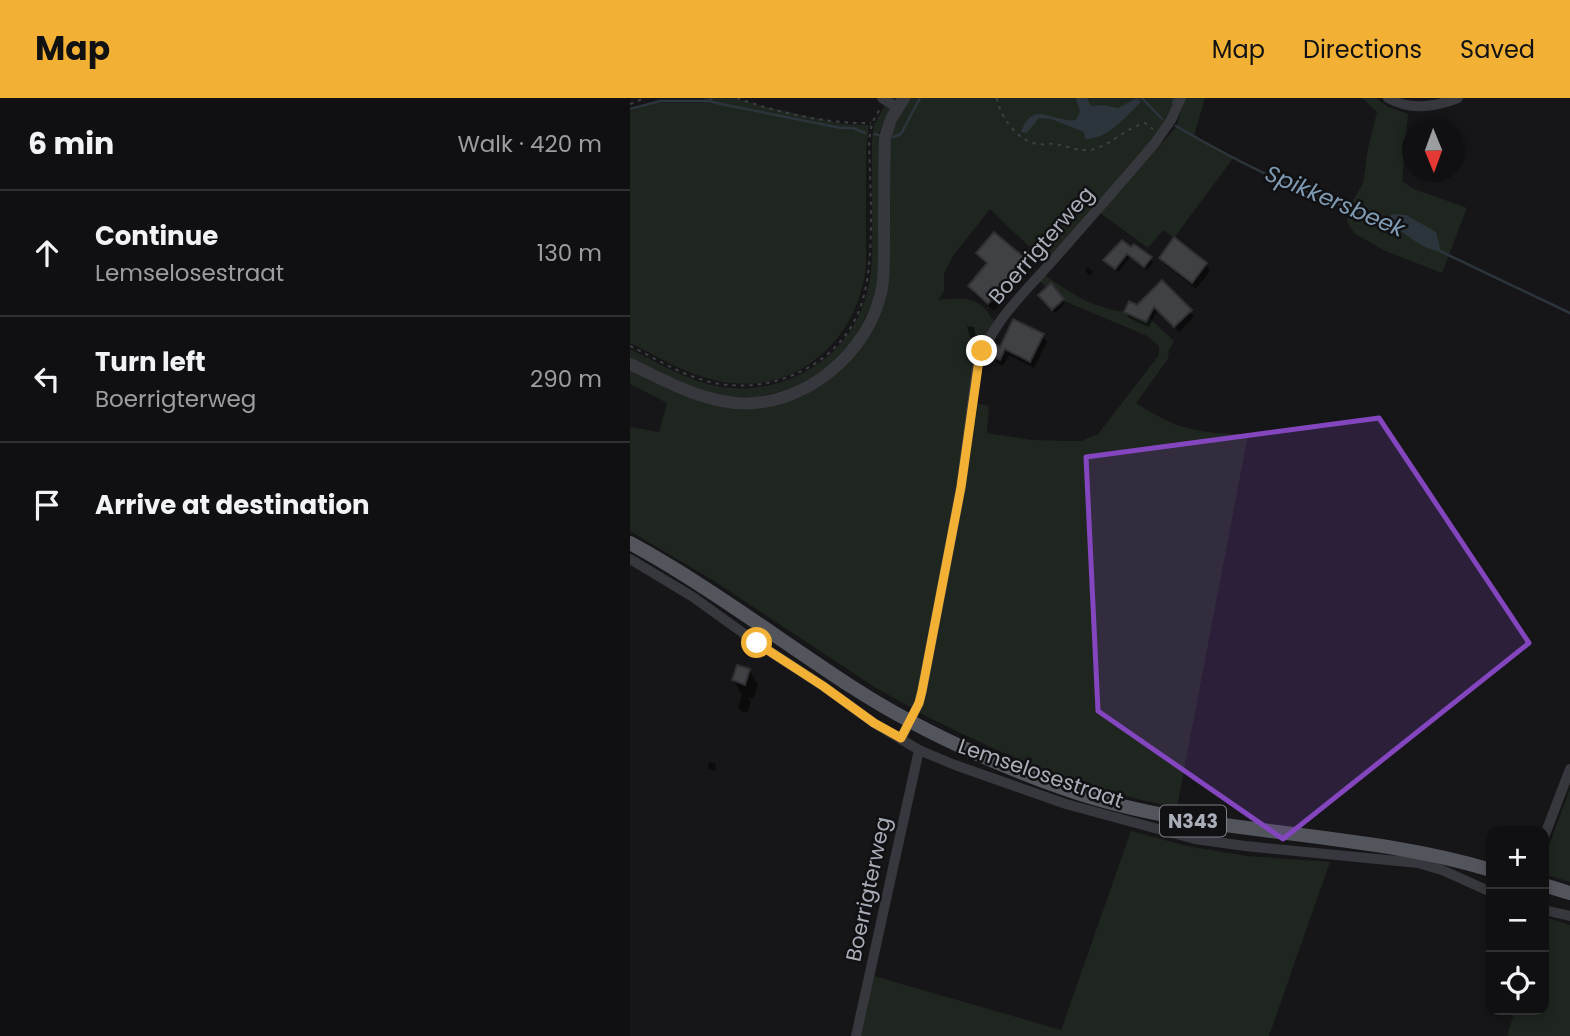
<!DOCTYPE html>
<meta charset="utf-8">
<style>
body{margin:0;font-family:Poppins,sans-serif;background:#19191b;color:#f1f3f6}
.controls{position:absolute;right:21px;bottom:21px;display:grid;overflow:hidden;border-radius:14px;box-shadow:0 4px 10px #0003}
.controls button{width:63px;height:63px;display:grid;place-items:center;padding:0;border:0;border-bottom:2px solid #303032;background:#101012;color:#f1f3f6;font:35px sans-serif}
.compass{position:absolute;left:772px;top:21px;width:63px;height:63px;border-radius:50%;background:#101012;box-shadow:0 4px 10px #0003;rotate:179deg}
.stop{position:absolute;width:21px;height:21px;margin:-16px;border:5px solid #f2b134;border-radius:50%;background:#fff}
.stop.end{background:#f2b134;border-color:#fff;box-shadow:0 2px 7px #0008}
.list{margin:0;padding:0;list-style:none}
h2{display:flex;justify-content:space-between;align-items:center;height:91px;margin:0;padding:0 28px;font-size:30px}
h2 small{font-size:23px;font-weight:400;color:#9c9d9f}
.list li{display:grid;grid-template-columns:46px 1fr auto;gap:21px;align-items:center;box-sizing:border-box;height:126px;padding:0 28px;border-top:2px solid #303032}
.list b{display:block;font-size:26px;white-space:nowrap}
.list p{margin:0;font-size:23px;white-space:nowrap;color:#9c9d9f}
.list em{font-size:23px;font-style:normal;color:#9c9d9f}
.icon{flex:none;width:38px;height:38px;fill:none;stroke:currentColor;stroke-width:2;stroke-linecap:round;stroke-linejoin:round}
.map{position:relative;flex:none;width:940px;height:938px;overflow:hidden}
header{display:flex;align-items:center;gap:42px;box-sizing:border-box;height:98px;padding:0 35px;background:#f2b134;color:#111}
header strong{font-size:33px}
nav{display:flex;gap:38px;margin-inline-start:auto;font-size:24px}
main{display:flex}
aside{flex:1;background:#101012}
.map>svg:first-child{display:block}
</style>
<header>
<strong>Map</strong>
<nav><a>Map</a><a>Directions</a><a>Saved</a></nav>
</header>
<main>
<aside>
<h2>6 min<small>Walk · 420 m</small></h2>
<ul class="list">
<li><svg class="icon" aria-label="ahead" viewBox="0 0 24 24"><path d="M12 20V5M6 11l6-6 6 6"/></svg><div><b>Continue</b><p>Lemselosestraat</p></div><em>130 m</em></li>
<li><svg class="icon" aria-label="left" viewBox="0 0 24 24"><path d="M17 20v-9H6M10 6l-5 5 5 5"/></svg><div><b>Turn left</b><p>Boerrigterweg</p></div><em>290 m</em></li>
<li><svg class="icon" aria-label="arrive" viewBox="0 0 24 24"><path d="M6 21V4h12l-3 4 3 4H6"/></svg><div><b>Arrive at destination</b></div></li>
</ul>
</aside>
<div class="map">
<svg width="940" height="938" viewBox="0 0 940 938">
<rect width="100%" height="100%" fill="#161618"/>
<path fill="#1e261f" d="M75 0H105L128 7 213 26 239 27 236 54V169C227 245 163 301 84 282 55 276 27 258 0 245V13L24 5H74Z
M259 0H270L252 33H249L248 40 251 41V163L245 200 222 246 194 273 164 290 129 299H98L69 293 0 261V251C25 263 51 279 78 286 149 305 226 260 239 186 243 167 242 147 242 127 242 99 242 70 242 42L244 27Z
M280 0H549L531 34 421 161 414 156 411 160 360 111 323 158 314 176V193L308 202C337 199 349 198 365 225L359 234 337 331 290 592 283 609H280L246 590 84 483 0 433V329L29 334 37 305 0 286V270L88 307 176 295 247 219 259 43 261 42 263 28Z
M555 0H575L564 38 604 59 544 140 533 132 518 150 470 115 546 29Z
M732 0H746L758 9 778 16 772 83 782 90 837 110 812 175 755 153 724 135 717 124 718 111 733 85 738 50 747 14Z
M415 177C448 201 473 215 514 215L544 243 539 252 538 261 506 305C549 333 567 334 618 337L547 709C456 694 371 656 290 615L310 518 344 305 359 308 357 335 402 342 440 343H451L468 336 529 257V248L517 238 432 202 409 183Z
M940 691V784L914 776V761Z
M501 733 557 748 617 758 700 764 639 938H231L244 878 431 932Z
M915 819 940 827V938H877L885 912H914Z"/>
<path fill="#2c353c" d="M446 0H457L461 8 474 7 488 10 507 0 511 4C496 18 479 41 455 41L454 34 421 21 409 20 397 35 391 34C403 0 422 25 446 22L450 14Z
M762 116 776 117 806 134 811 154C793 151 770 134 757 121Z"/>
<path fill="#0007" d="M492 144 521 161 523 165 517 172 500 159 488 174 478 167 476 163Z
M348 156 395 162 400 170 364 213 345 197 340 189 357 168Z
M531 160 576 166 580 173 566 191 535 167Z
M458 169 463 174 460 178 455 173Z
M532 184 564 219 549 234 527 213 519 229 499 220 496 214 507 209Z
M413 201 433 202 435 206 425 215Z
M337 228 344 229 346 240H340Z
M413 238 417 244 404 270 379 257 373 268 367 265 364 258 371 251Z
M119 572 128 587 123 601 118 599 121 604 117 615 111 613 108 609 112 597 103 582Z
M79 664 86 666 85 673 78 671Z"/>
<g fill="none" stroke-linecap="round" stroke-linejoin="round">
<path stroke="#2c353c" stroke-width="2.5" d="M81 0 80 3 86 5 211 30H223L235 35
M512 0 532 21
M543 5 544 0
M0 11 30 3H79
M546 28C613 67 682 102 757 121
M244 36 249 37
M263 39 271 36 290 0
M810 153 940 215"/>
</g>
<path fill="#404145" stroke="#303034" stroke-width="2" d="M364 134 396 161 358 206 338 188 357 165 346 155Z
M544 139 577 165 562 185 529 160Z
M492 142 501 149 504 146 522 159 514 169 497 156 485 171 473 162Z
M532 182 562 212 544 229 524 209 516 224 494 214 499 203 507 207Z
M421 185 434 201 422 212 408 197Z
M383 221 414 236 400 264 375 251 370 262 362 258 367 247 370 249Z
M107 567 120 571 115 587 102 582Z"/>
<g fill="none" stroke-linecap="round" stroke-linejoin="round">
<path stroke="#3d3f44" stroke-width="2" stroke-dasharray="3.5 5" stroke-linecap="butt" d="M107 0C149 15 197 26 241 25
M367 0C369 17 386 40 403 45 410 48 417 45 424 46 440 48 451 56 467 50 484 44 498 29 515 25L523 31
M0 6 15 0
M0 248C23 259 48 275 73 282 137 302 218 267 234 197 245 154 240 88 239 42L242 25 251 9"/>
<path stroke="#37383d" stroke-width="10" d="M252 0 268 10
M758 0C781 13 804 9 828 0
M0 461 63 499 127 545 193 588 244 625 289 652 325 667 436 706 565 741 615 748 788 765 812 772 861 794
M271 641 289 605 292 593 331 389 347 269C360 225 396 193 425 160 458 122 492 84 525 45L541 22 551 0
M914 739 940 671
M914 812 940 818
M226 938 289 652"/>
<path stroke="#37383d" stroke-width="12" d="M0 266C34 282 66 301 105 305 173 311 240 255 252 190 255 170 254 150 254 131 254 100 254 70 255 40L261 21 274 0"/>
<path stroke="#53555c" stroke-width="14" d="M0 445C77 487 148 541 222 589 290 633 364 666 441 693 577 739 724 731 861 772
M914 787 940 795"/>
</g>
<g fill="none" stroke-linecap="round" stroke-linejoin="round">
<path stroke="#f2b134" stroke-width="9" d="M127 545 193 588 244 625 271 640 289 605 292 593 331 389 348 269 352 253"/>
</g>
<path fill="#8446be" fill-opacity="0.2" stroke="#8446be" stroke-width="5" stroke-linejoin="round" d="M749 320 899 545 653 741 468 613 456 359Z"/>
<g text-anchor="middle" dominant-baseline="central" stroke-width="5" stroke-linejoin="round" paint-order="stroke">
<rect fill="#111113" stroke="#7b7e86" stroke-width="2" x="530" y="707.5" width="66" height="31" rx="5"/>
<g font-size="19" font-weight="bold" fill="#a8adb8">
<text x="563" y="723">N343</text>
</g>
<g font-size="21" fill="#a8adb8" stroke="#111113">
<text transform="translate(411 147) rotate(-49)">Boerrigterweg</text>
<text transform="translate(411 675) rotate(19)">Lemselosestraat</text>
<text transform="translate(238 791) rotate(-78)">Boerrigterweg</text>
</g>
<g font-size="23" font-style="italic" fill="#7f9bb3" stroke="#111113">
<text transform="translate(705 103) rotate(23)">Spikkersbeek</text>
</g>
</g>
</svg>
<div class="controls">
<button>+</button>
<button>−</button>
<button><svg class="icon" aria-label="locate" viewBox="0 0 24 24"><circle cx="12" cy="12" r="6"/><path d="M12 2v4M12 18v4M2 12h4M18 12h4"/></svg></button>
</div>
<svg class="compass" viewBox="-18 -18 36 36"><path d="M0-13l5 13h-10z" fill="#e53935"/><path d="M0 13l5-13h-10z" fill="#9c9d9f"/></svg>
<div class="stop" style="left:127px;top:545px"></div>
<div class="stop end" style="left:352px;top:253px"></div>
</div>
</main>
